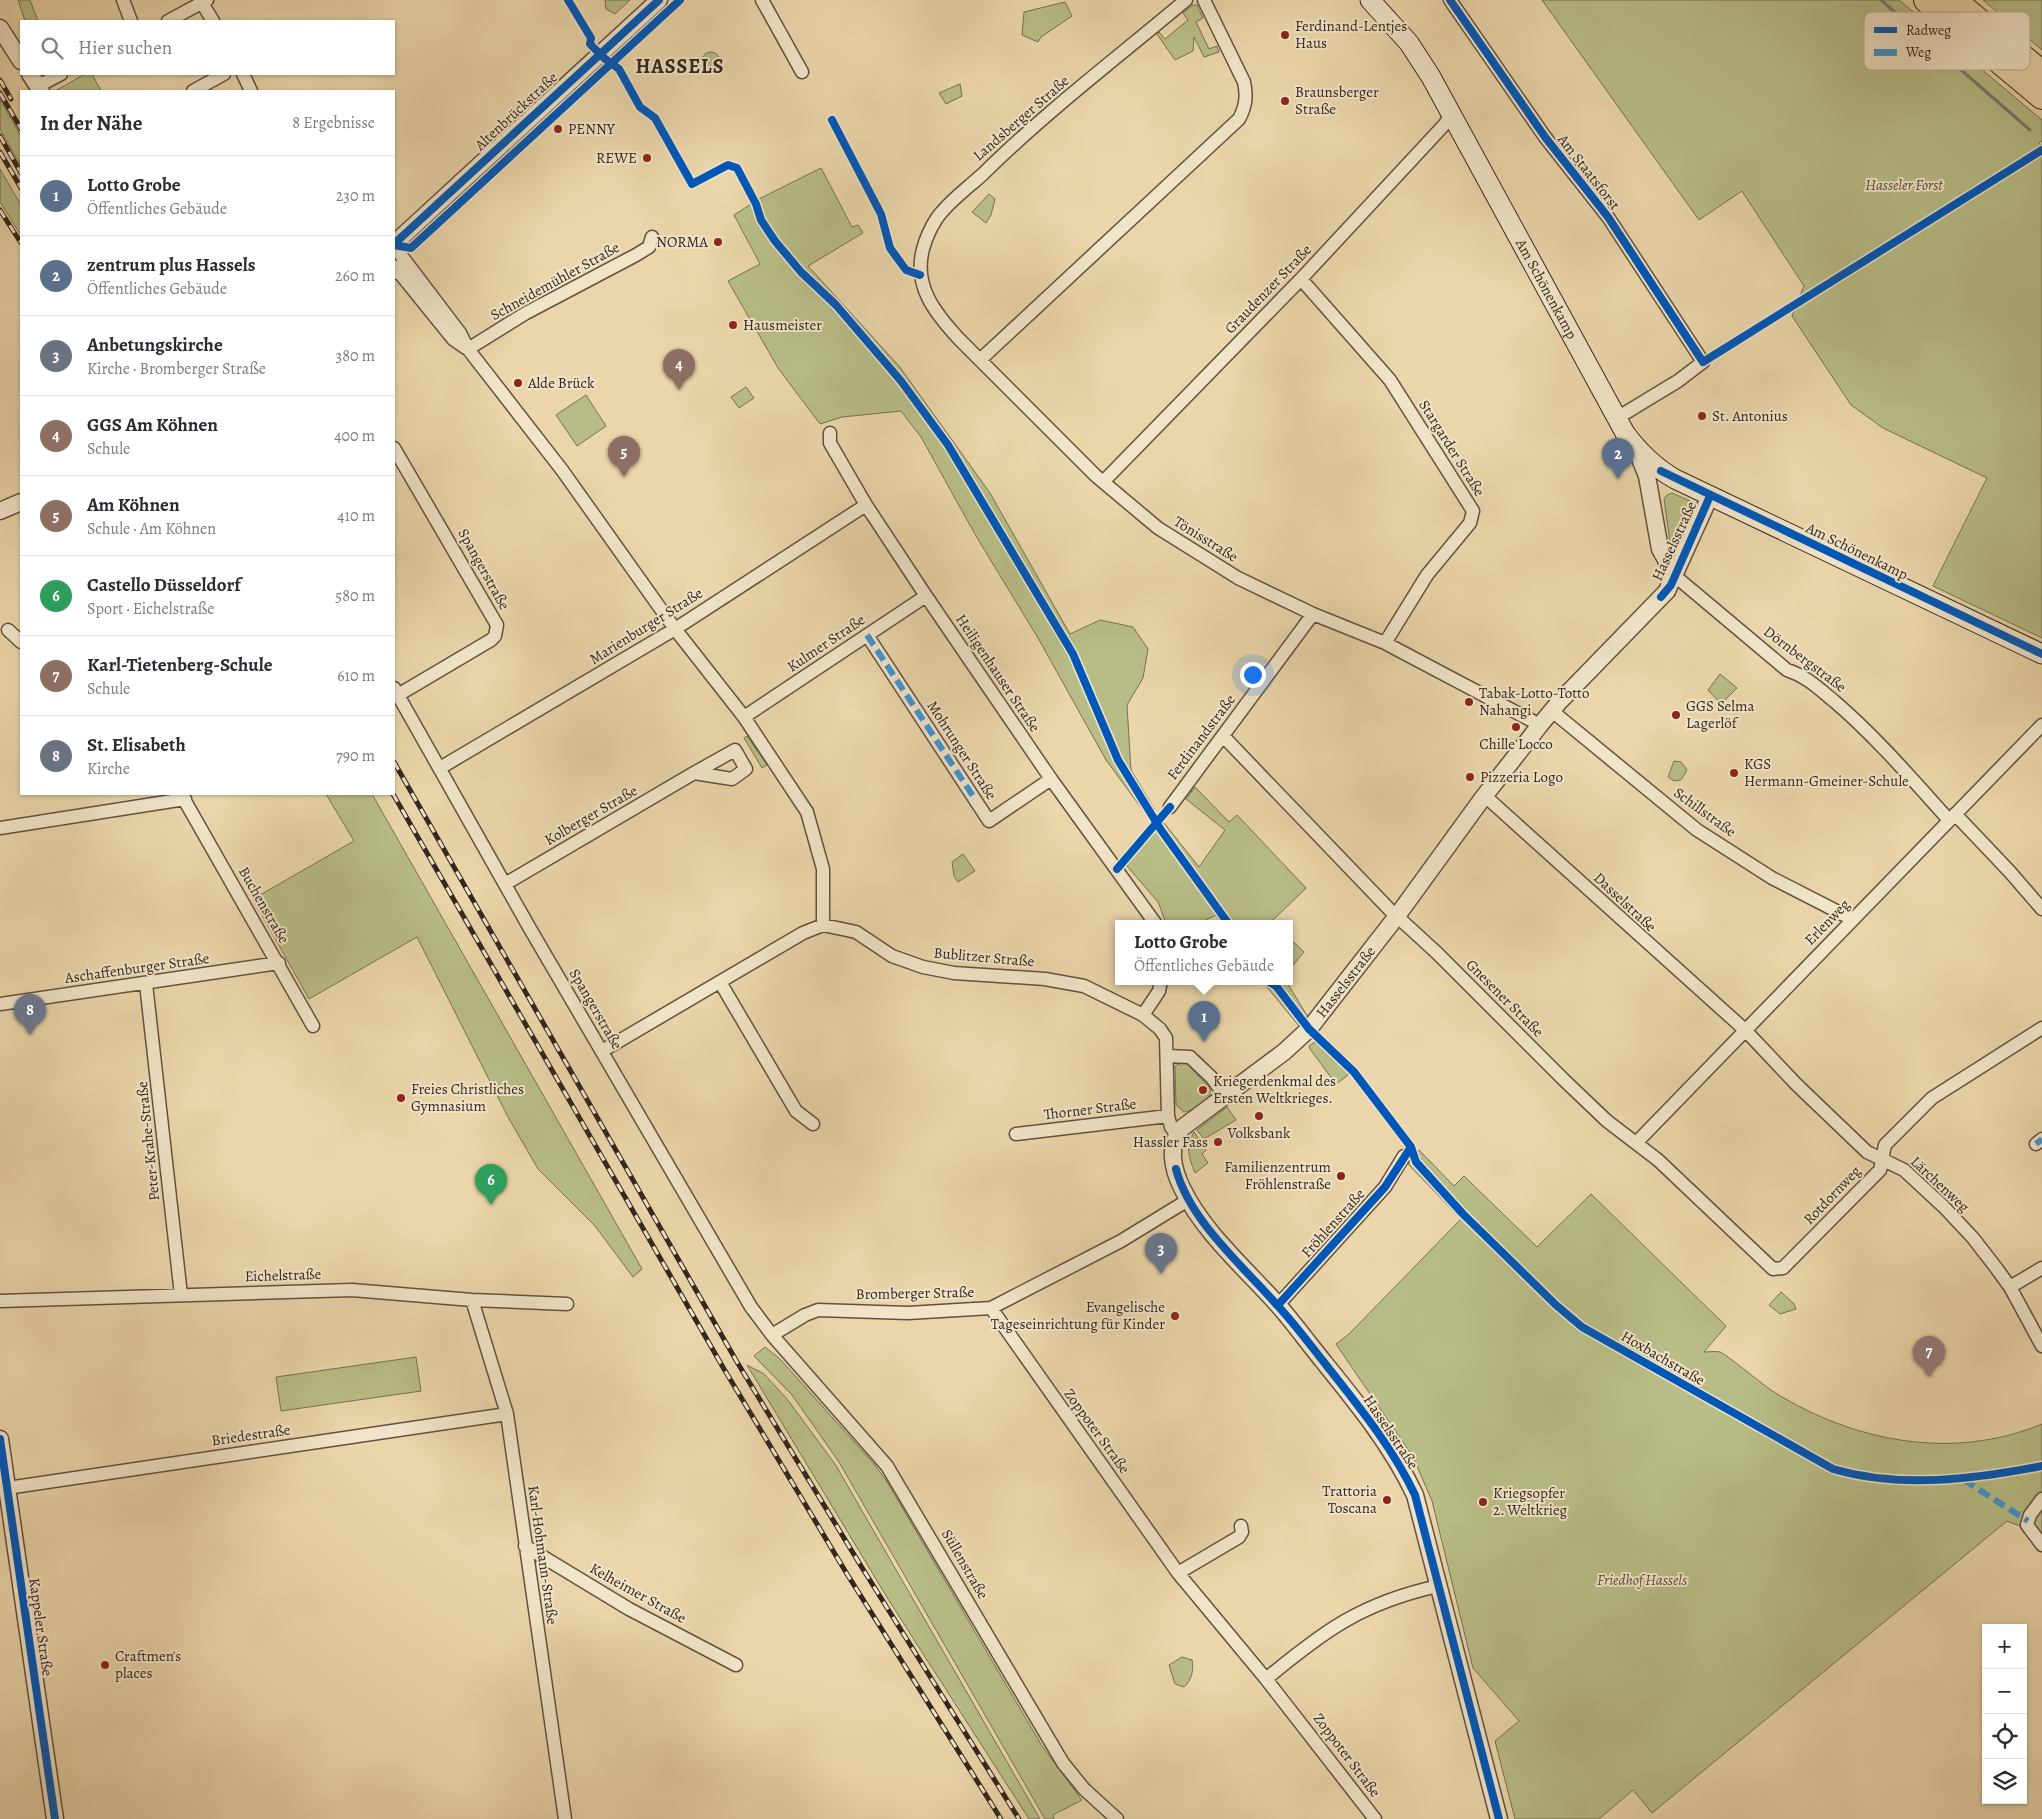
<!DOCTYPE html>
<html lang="de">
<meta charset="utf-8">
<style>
body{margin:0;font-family:Alegreya,serif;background:#f2f2f3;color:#2b2b33}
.controls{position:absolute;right:15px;bottom:15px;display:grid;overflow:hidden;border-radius:0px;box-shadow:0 1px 4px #0004}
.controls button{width:45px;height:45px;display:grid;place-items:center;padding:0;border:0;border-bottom:1px solid #e1e1e2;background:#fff;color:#2b2b33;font:25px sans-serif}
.you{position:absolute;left:1252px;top:674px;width:18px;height:18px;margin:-12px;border:4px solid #fff;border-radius:50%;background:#1a73e8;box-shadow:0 0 0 8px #1a73e833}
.badge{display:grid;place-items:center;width:32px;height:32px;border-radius:50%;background:#2563eb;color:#fff;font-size:16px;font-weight:700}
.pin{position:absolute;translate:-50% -41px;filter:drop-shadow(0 1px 2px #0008)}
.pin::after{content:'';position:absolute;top:26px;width:18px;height:15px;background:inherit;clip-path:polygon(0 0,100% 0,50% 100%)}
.popup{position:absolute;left:1115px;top:920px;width:178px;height:65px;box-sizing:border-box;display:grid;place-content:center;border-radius:0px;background:#fff;filter:drop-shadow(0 1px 4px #0005);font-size:16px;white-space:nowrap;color:#7c7c81}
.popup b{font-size:19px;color:#2b2b33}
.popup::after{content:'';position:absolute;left:50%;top:100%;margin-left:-10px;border:10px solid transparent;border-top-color:#fff}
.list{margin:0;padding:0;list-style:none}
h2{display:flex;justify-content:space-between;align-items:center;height:65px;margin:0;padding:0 20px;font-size:21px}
h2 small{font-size:16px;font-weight:400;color:#7c7c81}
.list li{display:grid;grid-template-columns:32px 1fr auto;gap:15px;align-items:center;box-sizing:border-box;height:80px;padding:0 20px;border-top:1px solid #e1e1e2}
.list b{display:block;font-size:19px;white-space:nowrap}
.list p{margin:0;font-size:16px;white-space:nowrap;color:#7c7c81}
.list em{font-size:16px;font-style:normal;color:#7c7c81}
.icon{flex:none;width:28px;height:28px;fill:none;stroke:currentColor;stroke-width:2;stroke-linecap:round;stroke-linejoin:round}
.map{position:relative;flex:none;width:2042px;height:1819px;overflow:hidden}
.search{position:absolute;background:#fff;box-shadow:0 1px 4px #0004;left:20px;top:20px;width:375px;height:55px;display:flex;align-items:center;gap:12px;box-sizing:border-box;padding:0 18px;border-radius:0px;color:#7c7c81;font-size:19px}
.panel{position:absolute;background:#fff;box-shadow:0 1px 4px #0004;left:20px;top:90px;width:375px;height:705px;border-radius:0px}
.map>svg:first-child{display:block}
</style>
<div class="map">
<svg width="2042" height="1819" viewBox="0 0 2042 1819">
<rect width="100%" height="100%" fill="#ead6aa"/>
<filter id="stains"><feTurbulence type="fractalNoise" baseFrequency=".004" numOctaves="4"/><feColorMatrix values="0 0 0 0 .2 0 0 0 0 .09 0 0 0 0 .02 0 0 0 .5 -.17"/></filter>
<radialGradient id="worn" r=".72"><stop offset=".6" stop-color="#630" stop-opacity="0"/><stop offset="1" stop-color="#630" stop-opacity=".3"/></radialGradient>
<path fill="#b8bd87" stroke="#767152" d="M18 0H30L38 21H25Z
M605 0H630L615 14 606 9Z
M1542 0H1899L2042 120V141L2039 143 2042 146V638L1933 586 1987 478 1883 428 1851 405 1792 316 1804 286 1742 191 1699 220Z
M1983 0H2042V50Z
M1065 2 1072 16 1041 37 1038 42 1022 35 1024 12Z
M1193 5H1197L1203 18 1196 22 1209 49 1217 46 1219 52 1204 57 1194 37 1193 51 1175 60 1157 34 1159 32 1165 39 1188 20 1183 13Z
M702 61a9 9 0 1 1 18 0a9 9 0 1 1-18 0Z
M85 74H92L101 91H55Z
M960 84 962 96 946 104 939 93Z
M0 99 21 136V166L0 129Z
M821 168 852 227 858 225 863 233 808 266 899 366 990 493 1070 634 1100 620 1133 627 1148 649 1143 678 1127 705 1131 770 1155 810 1148 817 1106 760 1038 638 976 536 921 437 901 411 842 417 820 424 778 368 728 281 760 264 734 215 759 199Z
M0 169 21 205V235L0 202Z
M989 194 995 199 991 215 986 223 972 212Z
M746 387 754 398 739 408 731 397Z
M586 395 606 426 577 446 556 415Z
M1672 493 1690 501 1670 542 1664 499 1667 495Z
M1720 674 1737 688 1721 704 1708 690Z
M747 736 767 765 762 768 744 738Z
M1674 761 1681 762 1687 770 1681 780 1674 781 1668 777Z
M1195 787 1229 822 1237 815 1306 888 1272 921 1273 923H1222L1216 915 1200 923H1166L1158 902 1127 866 1154 829 1164 823 1199 867 1225 830 1186 799Z
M326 794H372L642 1269 633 1277 595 1226 538 1169 508 1117 417 937 309 999 253 899 354 841Z
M963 854 975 871 958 882 954 876 952 862Z
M1289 938 1304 952 1289 970Z
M1262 981H1286L1308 1017 1299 1026Z
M1315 1042 1349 1071 1348 1075 1336 1084 1310 1049 1309 1046Z
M1182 1063 1187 1064 1210 1088C1213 1100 1194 1110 1184 1112L1176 1105 1175 1066Z
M1227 1107 1236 1120 1204 1139 1197 1130Z
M1194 1132 1206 1150 1202 1154 1208 1163 1195 1173C1189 1158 1185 1147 1194 1132Z
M1419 1150 1454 1186 1464 1176 1537 1247 1591 1194 1726 1326 1704 1352C1709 1352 1715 1351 1720 1352 1725 1353 1764 1386 1774 1392 1854 1442 1953 1461 2042 1424V1535L2007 1521 1652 1813 1633 1790 1599 1819H1515L1495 1741 1519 1721 1473 1668 1432 1501 1413 1457 1336 1344 1349 1334 1461 1219 1408 1164Z
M1781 1292 1794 1304 1796 1309 1780 1314 1769 1305Z
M765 1347 780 1359 874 1464 886 1480 1042 1746 1082 1800 1053 1815 1054 1819H1045L839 1462 792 1395 754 1356Z
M416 1357 421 1391 281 1411 276 1377Z
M747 1365 764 1374 787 1399 835 1464 1040 1819H1029L888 1599Z
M1182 1657 1192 1660C1194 1669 1192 1680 1184 1687L1175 1684 1169 1665Z"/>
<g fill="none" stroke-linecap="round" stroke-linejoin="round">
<path stroke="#717d75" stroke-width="3" d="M1881 0 2030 130"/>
<g stroke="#625140" stroke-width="15">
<path id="minor" d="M123 0 131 21
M762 0 802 72
M1186 0C1118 57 1047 111 984 173 969 187 949 201 937 218 931 227 926 238 923 249 913 286 935 313 959 339L1096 476 1158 528 1238 578 1313 614 1385 643 1540 725
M1450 0 1545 137 1608 217 1703 362 1678 381 1617 418
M202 3 213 21
M168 21 207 0
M243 74 251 91
M38 86 61 74
M193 91 224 74
M394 246 460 333 468 349 562 470 675 629 744 717 807 812 823 869V925
M398 271 453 339 466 348
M1301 279 1390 380 1473 511 1470 523 1427 575 1385 643
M468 349 526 313 636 255 649 247 652 237
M981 359 1239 119C1246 106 1247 96 1244 82L1204 0
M830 433V443L866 505 926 596 1051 779 1155 923
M394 448 497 625 495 636 491 640 398 695
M1103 482 1301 279 1445 124 1451 114
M1675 576 1787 670C1806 676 1818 688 1834 701 1876 737 1912 779 1949 820
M8 630 21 642
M867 635 989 821 1051 779
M394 688 529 927 751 1307 772 1335 887 1466 1063 1763 1084 1789 1117 1819
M1552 711 1697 830 1772 878 1852 919
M744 717 926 596
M1223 736 1389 909 1437 953 1564 1080 1607 1121 1658 1160 1773 1269 1783 1268 1880 1170 1885 1145 1932 1098 2042 1028
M440 768 675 629 866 505
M181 794 313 1026
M1485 796 1745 1030 1796 1084 1867 1152 1904 1170 1944 1207 1973 1238 1997 1269 2010 1287 2042 1346
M1170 807 1313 614
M1955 814 2010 872 2042 909
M0 828 185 799
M505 884 694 773 732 779 746 769 735 750 694 773
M1161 981 1159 991 1143 1015 1160 1029 1166 1038 1168 1116 1171 1127 1176 1134
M720 982 796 1111 813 1124
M146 984 181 1295
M0 1004 279 963
M602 1051 803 933 823 925 856 932 892 956 923 967 954 973 1045 979 1084 986 1143 1015
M1168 1056 1190 1057 1212 1078 1225 1096
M1016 1134 1168 1116
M1636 1143 2042 725
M2036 1144 2042 1139
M2010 1287 2042 1268
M472 1300 507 1414 565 1819
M0 1301 352 1290 472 1300 567 1304
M1278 1305 1385 1187 1404 1156
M991 1308 1178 1573 1266 1679 1375 1819
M772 1335 805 1315 818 1310 908 1313 991 1308 1121 1241 1188 1200
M0 1489 507 1414
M2042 1499 2030 1515 2027 1525 2042 1545
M525 1546 629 1609 736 1665
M1178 1573 1239 1537 1242 1532 1241 1526
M1266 1679C1325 1630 1362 1603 1438 1586"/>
</g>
<g stroke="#625140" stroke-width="19">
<g id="tertiary">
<path d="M0 28 21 61"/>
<path d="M30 74 41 91"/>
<path d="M394 244 659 0"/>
<path d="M394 268 398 271"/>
<path d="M1636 449 1647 476 1660 549 1675 576"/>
<path d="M0 511 21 502"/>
<path d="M0 1439 55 1819"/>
<path id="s1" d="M1499 1819 1415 1495C1392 1446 1357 1403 1323 1361 1308 1343 1294 1323 1278 1305 1246 1269 1203 1232 1182 1188 1173 1170 1167 1145 1182 1128L1284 1052 1309 1029 1397 916 1482 799 1540 725 1560 701 1667 591 1710 496"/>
</g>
</g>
<g stroke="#35251d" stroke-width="21">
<g id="secondary">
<path id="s2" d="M1370 0 1409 43 1431 77 1625 433C1639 452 1654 467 1675 479L2042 654"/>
</g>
</g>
<g stroke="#35251d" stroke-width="26">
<path id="motorway" d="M1926 0 2042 97
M1954 0 2042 73"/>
</g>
<use href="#minor" stroke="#f1e4c8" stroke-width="12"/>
<use href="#tertiary" stroke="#f1e4c8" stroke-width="16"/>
<use href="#secondary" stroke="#f1e4c8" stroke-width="19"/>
<use href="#motorway" stroke="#ead6aa" stroke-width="24"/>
<g stroke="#35251d" stroke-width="5">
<path id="rail" d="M0 80 11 99
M0 93 21 129
M0 136 21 173
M0 152 21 188
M0 210 21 243
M394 762 737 1362 861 1566 1019 1819
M393 794 724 1369 847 1574 1001 1819"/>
</g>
<use href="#rail" stroke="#f1e4c8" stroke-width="3" stroke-dasharray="9" stroke-linecap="butt"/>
<path stroke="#3e95d5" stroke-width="6" stroke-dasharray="12 6" stroke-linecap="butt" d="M867 635 973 796
M2036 1144 2042 1139
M1964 1480 2028 1521"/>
<g stroke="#f1e4c8" stroke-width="11">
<path id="cycleway" d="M568 0 591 38 590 44 604 58 619 69 640 107 655 118 692 184 728 165 737 168 756 204 761 220 775 241 801 272 836 305 901 381 948 445 1073 654 1118 760 1161 830 1228 923
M1450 0 1545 137 1608 217 1703 362 2042 150
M832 120 881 214 890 248 906 270 920 275
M394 244 659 0
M394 245 411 248 680 0
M1661 471 2042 654
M1661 597 1671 585 1710 496
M1117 869 1170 807
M1268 981 1276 986 1309 1029 1354 1072 1411 1147 1416 1162 1463 1214 1556 1305 1582 1327 1833 1469C1901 1489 1974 1479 2042 1466
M1176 1169C1189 1220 1243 1266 1277 1305 1293 1322 1308 1342 1323 1361 1356 1403 1392 1446 1415 1495L1499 1819
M1278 1305 1385 1187 1411 1147
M0 1439 55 1819"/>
</g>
<use href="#cycleway" stroke="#0057b8" stroke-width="8"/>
</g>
<g fill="#8f2418" stroke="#f1e4c8" stroke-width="2">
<circle cx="1285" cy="35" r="5"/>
<circle cx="1285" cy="101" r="5"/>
<circle cx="558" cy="129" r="5"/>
<circle cx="647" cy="158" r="5"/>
<circle cx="718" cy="242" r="5"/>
<circle cx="733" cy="325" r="5"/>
<circle cx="518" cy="383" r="5"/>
<circle cx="1702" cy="416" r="5"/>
<circle cx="1469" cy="702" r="5"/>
<circle cx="1676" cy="715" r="5"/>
<circle cx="1516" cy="727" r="5"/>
<circle cx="1734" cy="773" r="5"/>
<circle cx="1470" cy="777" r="5"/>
<circle cx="1203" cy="1090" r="5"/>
<circle cx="401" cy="1098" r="5"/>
<circle cx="1259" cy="1116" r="5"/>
<circle cx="1218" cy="1142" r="5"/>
<circle cx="1341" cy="1176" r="5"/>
<circle cx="1175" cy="1316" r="5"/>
<circle cx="1387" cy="1500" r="5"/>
<circle cx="1483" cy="1502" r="5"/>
<circle cx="105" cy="1665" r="5"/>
</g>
<g text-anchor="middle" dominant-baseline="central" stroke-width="4" stroke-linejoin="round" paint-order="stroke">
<g font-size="15" fill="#35251d" stroke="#f1e4c8" text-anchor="start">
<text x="1295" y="26">Ferdinand-Lentjes<tspan x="1295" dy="17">Haus</tspan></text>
<text x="1295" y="92">Braunsberger<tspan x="1295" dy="17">Straße</tspan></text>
<text x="568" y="129">PENNY</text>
<text x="637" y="158" text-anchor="end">REWE</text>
<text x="708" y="242" text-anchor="end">NORMA</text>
<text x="743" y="325">Hausmeister</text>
<text x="528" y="383">Alde Brück</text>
<text x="1712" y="416">St. Antonius</text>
<text x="1479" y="693">Tabak-Lotto-Totto<tspan x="1479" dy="17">Nahangi</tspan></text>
<text x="1686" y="706">GGS Selma<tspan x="1686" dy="17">Lagerlöf</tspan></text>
<text x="1516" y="744" text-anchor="middle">Chille Locco</text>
<text x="1744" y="764">KGS<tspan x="1744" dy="17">Hermann-Gmeiner-Schule</tspan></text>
<text x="1480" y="777">Pizzeria Logo</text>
<text x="1213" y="1081">Kriegerdenkmal des<tspan x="1213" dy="17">Ersten Weltkrieges.</tspan></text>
<text x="411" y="1089">Freies Christliches<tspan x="411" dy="17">Gymnasium</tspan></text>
<text x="1259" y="1133" text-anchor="middle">Volksbank</text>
<text x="1208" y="1142" text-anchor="end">Hassler Fass</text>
<text x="1331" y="1167" text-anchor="end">Familienzentrum<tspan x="1331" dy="17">Fröhlenstraße</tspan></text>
<text x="1165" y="1307" text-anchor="end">Evangelische<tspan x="1165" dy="17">Tageseinrichtung für Kinder</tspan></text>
<text x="1377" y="1491" text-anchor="end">Trattoria<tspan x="1377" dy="17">Toscana</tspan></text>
<text x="1493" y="1493">Kriegsopfer<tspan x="1493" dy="17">2. Weltkrieg</tspan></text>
<text x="115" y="1656">Craftmen's<tspan x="115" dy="17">places</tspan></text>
</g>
<g font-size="15" fill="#35251d" stroke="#f1e4c8">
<text transform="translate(516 111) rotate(-43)">Altenbrückstraße</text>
<text transform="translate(1021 118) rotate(-41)">Landsberger Straße</text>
<text transform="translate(1589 172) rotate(52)">Am Staatsforst</text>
<text transform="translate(555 281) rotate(-29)">Schneidemühler Straße</text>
<text stroke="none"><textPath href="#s2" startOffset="340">Am Schönenkamp</textPath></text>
<text transform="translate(1268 289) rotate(-46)">Graudenzer Straße</text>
<text transform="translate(1452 448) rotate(58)">Stargarder Straße</text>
<text transform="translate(1206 539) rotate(32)">Tönisstraße</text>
<text transform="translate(1674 541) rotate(-65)">Hasselsstraße</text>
<text transform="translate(1857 551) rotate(26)">Am Schönenkamp</text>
<text transform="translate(484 569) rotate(61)">Spangerstraße</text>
<text transform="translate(646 626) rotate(-32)">Marienburger Straße</text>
<text transform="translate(826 643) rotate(-34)">Kulmer Straße</text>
<text transform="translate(1805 659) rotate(37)">Dörnbergstraße</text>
<text transform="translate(998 673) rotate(56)">Heiligenhauser Straße</text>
<text transform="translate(1201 737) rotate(-53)">Ferdinandstraße</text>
<text transform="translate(962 750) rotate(57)">Mohrunger Straße</text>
<text transform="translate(1705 812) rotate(36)">Schillstraße</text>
<text transform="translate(591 815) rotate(-30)">Kolberger Straße</text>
<text transform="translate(1625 902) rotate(43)">Dasselstraße</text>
<text transform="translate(264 905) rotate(60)">Buchenstraße</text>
<text transform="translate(1827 922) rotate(-46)">Erlenweg</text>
<text transform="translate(984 957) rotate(5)">Bublitzer Straße</text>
<text transform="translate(137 968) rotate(-8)">Aschaffenburger Straße</text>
<text stroke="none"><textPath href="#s1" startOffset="1006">Hasselsstraße</textPath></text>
<text transform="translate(1505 998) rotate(45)">Gnesener Straße</text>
<text transform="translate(596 1009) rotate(60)">Spangerstraße</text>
<text transform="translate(1090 1109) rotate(-7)">Thorner Straße</text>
<text transform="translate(148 1141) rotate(-96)">Peter-Krahe-Straße</text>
<text transform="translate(1940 1184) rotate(43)">Lärchenweg</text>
<text transform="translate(1832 1195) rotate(-46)">Rotdornweg</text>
<text transform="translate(1333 1223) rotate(-48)">Fröhlenstraße</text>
<text transform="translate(283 1275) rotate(-2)">Eichelstraße</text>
<text transform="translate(915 1293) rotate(-1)">Bromberger Straße</text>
<text transform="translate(1663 1358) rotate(30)">Hoxbachstraße</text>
<text transform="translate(1097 1431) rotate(54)">Zoppoter Straße</text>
<text transform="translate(1391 1432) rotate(56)">Hasselsstraße</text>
<text transform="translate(251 1435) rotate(-8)">Briedestraße</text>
<text transform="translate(543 1555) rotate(82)">Karl-Hohmann-Straße</text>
<text transform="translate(965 1564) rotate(60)">Süllenstraße</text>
<text transform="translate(638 1593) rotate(29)">Kelheimer Straße</text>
<text transform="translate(41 1627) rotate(82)">Kappeler Straße</text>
<text transform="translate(1347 1755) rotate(53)">Zoppoter Straße</text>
</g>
<g font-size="15" font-style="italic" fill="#564b38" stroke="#f1e4c8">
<text x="1904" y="185">Hasseler Forst</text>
<text x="1642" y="1580">Friedhof Hassels</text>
</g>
<g font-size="20" font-weight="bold" letter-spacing="1" fill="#35251d" stroke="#f1e4c8">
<text x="680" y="66">HASSELS</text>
</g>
</g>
<rect x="1864" y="12" width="166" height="58" rx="8" fill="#f1e4c8" stroke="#b9ab95" stroke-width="1"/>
<rect x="1874" y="27" width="23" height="6" fill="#0057b8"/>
<rect x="1874" y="49" width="23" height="7" fill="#3e95d5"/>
<g font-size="14" fill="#35251d">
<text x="1906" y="35">Radweg</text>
<text x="1906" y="57">Weg</text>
</g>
<rect width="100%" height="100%" filter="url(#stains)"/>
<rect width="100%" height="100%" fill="url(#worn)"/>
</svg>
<div class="controls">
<button>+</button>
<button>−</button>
<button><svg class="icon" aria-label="locate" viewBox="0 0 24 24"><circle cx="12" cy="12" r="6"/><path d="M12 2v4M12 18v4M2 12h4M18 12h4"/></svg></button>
<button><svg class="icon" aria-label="layers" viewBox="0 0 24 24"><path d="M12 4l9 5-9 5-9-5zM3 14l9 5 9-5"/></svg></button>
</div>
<div class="you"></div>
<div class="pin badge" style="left:1204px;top:1042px;background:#5c6f8a">1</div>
<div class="popup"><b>Lotto Grobe</b>Öffentliches Gebäude</div>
<div class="pin badge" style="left:1618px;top:479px;background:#5c6f8a">2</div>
<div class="pin badge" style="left:1161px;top:1274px;background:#6b7280">3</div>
<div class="pin badge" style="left:679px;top:390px;background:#8d6e63">4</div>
<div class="pin badge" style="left:624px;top:477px;background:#8d6e63">5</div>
<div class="pin badge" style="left:491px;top:1205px;background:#2e9e5b">6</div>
<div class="pin badge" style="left:1929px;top:1377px;background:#8d6e63">7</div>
<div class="pin badge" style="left:30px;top:1035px;background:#6b7280">8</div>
<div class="search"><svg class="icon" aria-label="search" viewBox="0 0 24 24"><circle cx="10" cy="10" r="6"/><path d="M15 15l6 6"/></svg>Hier suchen</div>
<section class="panel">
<h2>In der Nähe<small>8 Ergebnisse</small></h2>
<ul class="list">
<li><span class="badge" style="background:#5c6f8a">1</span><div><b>Lotto Grobe</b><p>Öffentliches Gebäude</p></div><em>230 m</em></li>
<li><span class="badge" style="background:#5c6f8a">2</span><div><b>zentrum plus Hassels</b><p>Öffentliches Gebäude</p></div><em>260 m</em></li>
<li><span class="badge" style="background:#6b7280">3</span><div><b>Anbetungskirche</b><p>Kirche · Bromberger Straße</p></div><em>380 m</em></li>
<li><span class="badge" style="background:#8d6e63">4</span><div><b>GGS Am Köhnen</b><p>Schule</p></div><em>400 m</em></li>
<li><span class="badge" style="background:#8d6e63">5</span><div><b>Am Köhnen</b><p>Schule · Am Köhnen</p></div><em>410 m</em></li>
<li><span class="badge" style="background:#2e9e5b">6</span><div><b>Castello Düsseldorf</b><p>Sport · Eichelstraße</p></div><em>580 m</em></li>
<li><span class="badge" style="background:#8d6e63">7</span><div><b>Karl-Tietenberg-Schule</b><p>Schule</p></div><em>610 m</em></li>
<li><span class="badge" style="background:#6b7280">8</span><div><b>St. Elisabeth</b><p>Kirche</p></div><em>790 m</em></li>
</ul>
</section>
</div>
